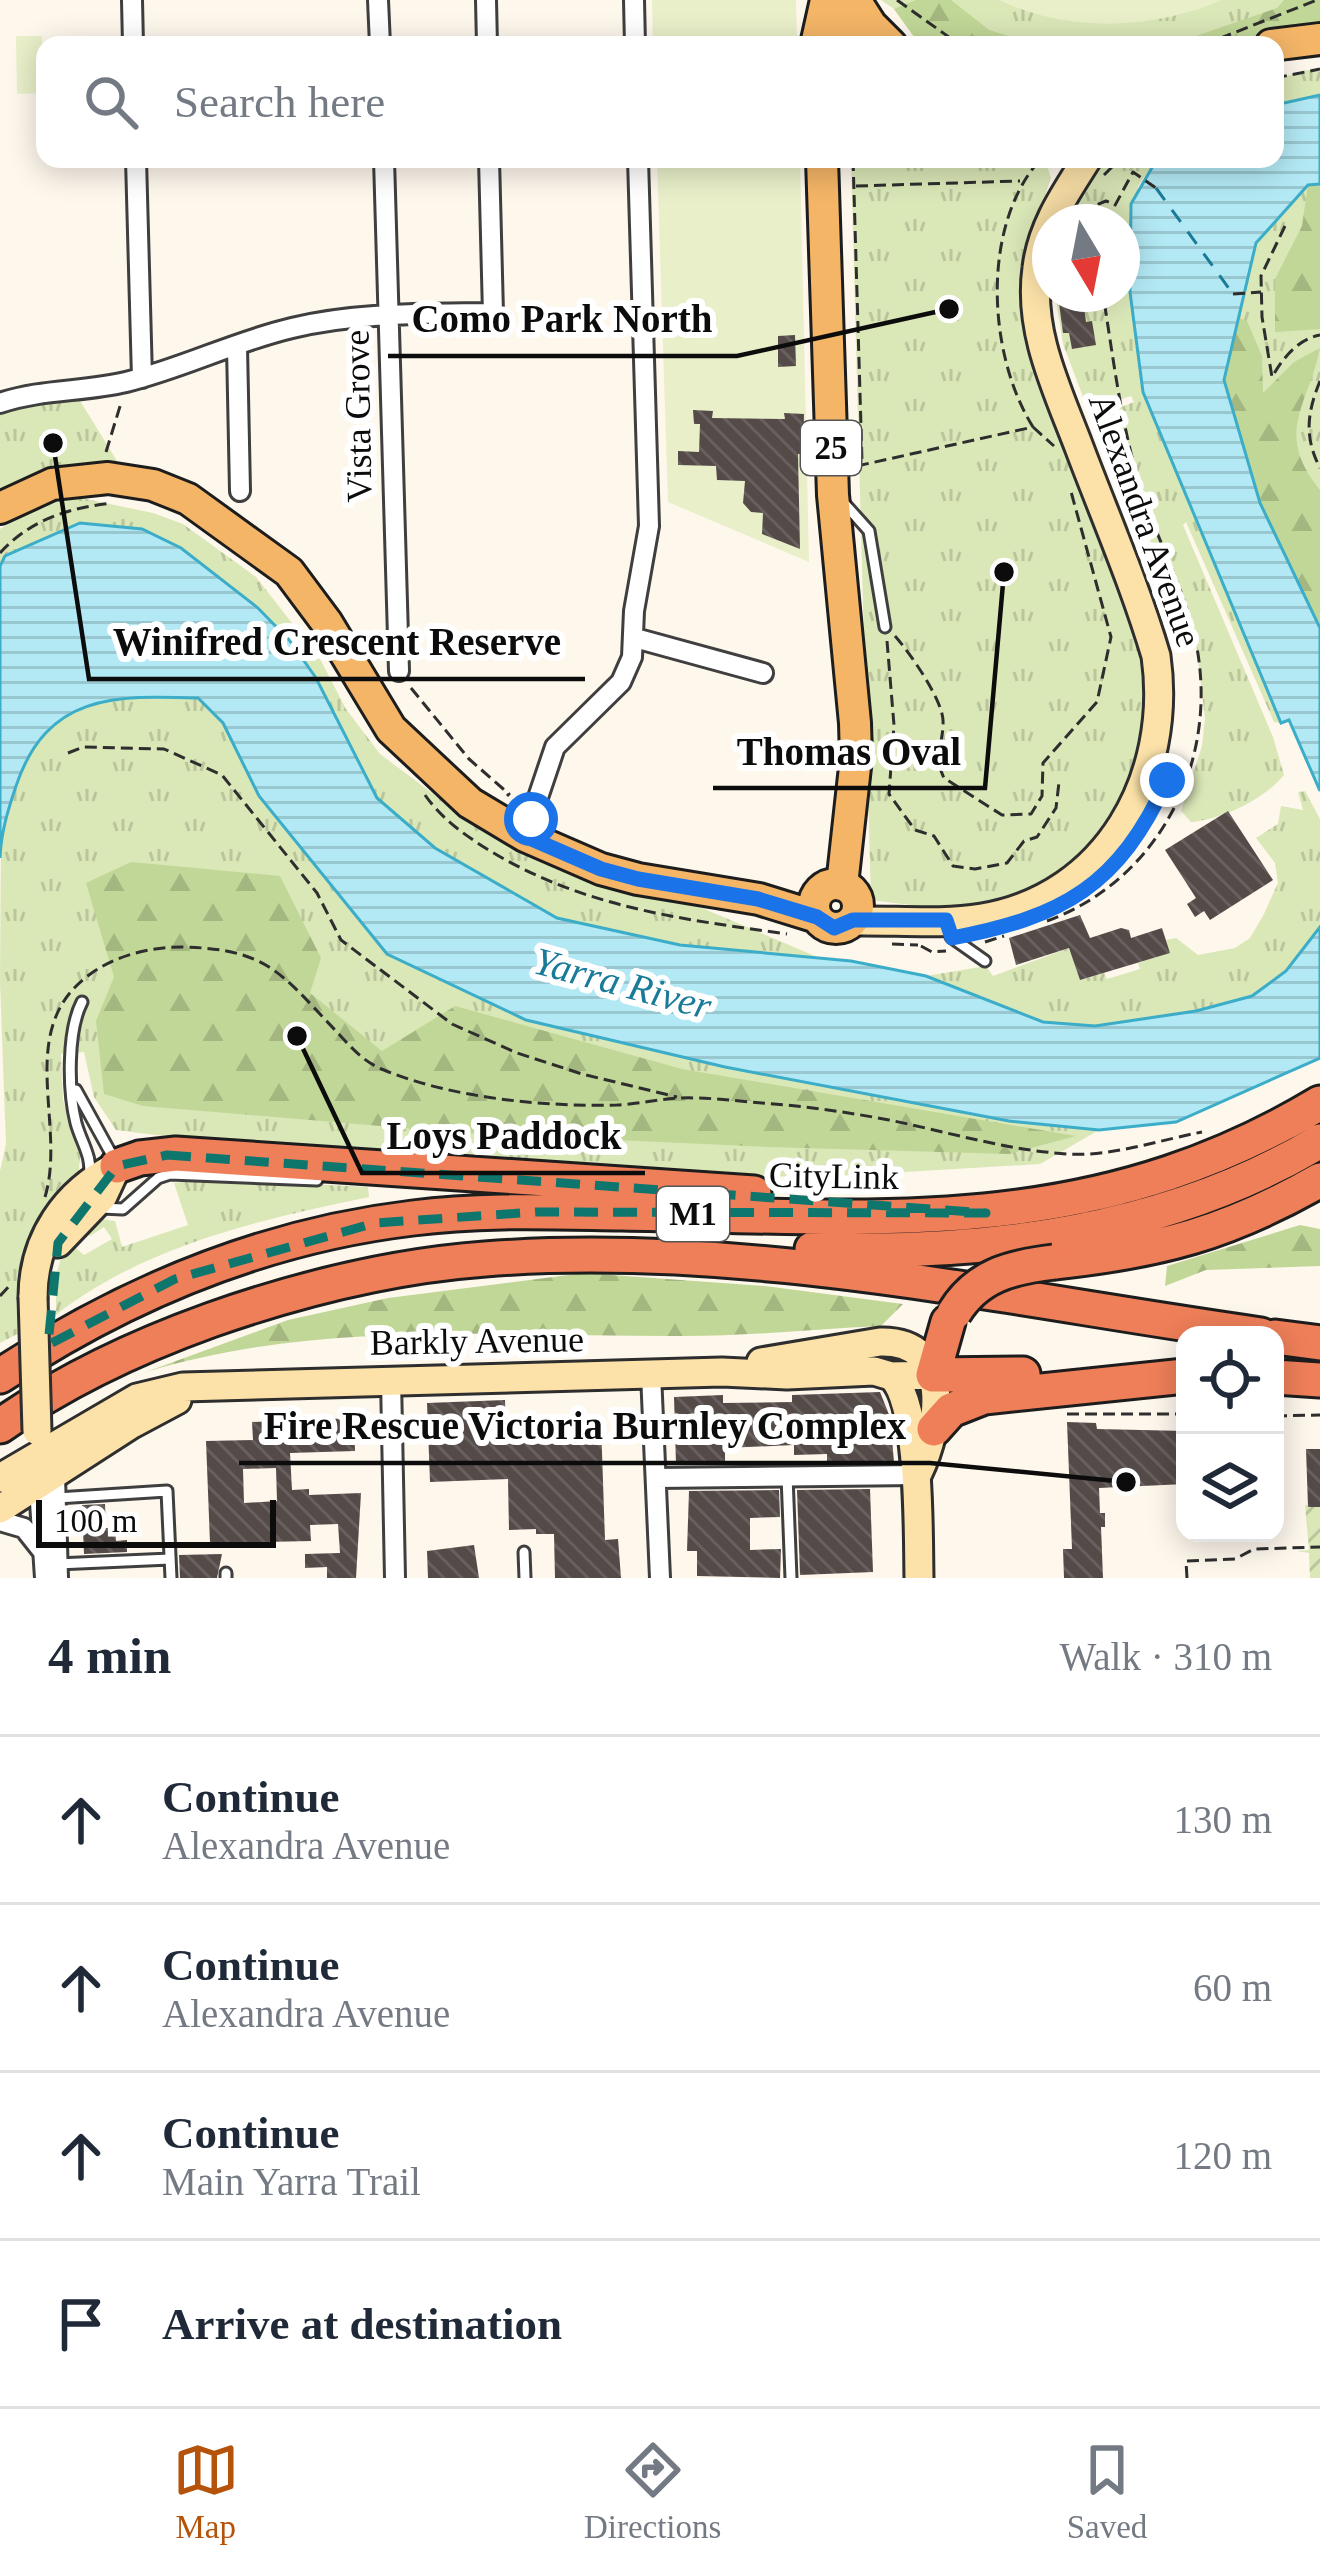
<!DOCTYPE html>
<meta charset="utf-8">
<style>
body{margin:0;font-family:"Times New Roman",serif;background:#f2f2f3;color:#1f2937}
.controls{position:absolute;right:36px;bottom:36px;display:grid;overflow:hidden;border-radius:24px;box-shadow:0 6px 30px #0003}
.controls button{width:108px;height:108px;display:grid;place-items:center;padding:0;border:0;border-bottom:3px solid #e0e1e3;background:#fff;color:#1f2937;font:60px sans-serif}
.compass{position:absolute;left:1032px;top:204px;width:108px;height:108px;border-radius:50%;background:#fff;box-shadow:0 6px 30px #0003;rotate:170deg}
.scale{position:absolute;left:36px;bottom:30px;width:240px;box-sizing:border-box;padding-left:12px;border:6px solid #0c0c0c;border-top:0;font-size:33px;line-height:42px;white-space:nowrap;color:#0c0c0c;-webkit-text-stroke:9px #fff;paint-order:stroke}
.stop{position:absolute;width:36px;height:36px;margin:-27px;border:9px solid #1a73e8;border-radius:50%;background:#fff}
.stop.end{background:#1a73e8;border-color:#fff;box-shadow:0 3px 12px #0008}
.list{margin:0;padding:0;list-style:none}
h2{display:flex;justify-content:space-between;align-items:center;height:156px;margin:0;padding:0 48px;font-size:51px}
h2 small{font-size:39px;font-weight:400;color:#747a83}
.list li{display:grid;grid-template-columns:78px 1fr auto;gap:36px;align-items:center;box-sizing:border-box;height:168px;padding:0 48px;border-top:3px solid #e0e1e3}
.list b{display:block;font-size:45px;white-space:nowrap}
.list p{margin:0;font-size:39px;white-space:nowrap;color:#747a83}
.list em{font-size:39px;font-style:normal;color:#747a83}
.icon{flex:none;width:66px;height:66px;fill:none;stroke:currentColor;stroke-width:2;stroke-linecap:round;stroke-linejoin:round}
.map{position:relative;flex:none;width:1320px;height:1578px;overflow:hidden}
.search{position:absolute;background:#fff;box-shadow:0 6px 30px #0003;left:36px;right:36px;top:36px;height:132px;display:flex;align-items:center;gap:30px;box-sizing:border-box;padding:0 42px;border-radius:24px;color:#747a83;font-size:45px}
.sheet{height:828px;background:#fff}
nav{display:flex;justify-content:space-around;align-items:center;box-sizing:border-box;height:168px;border-top:3px solid #e0e1e3;background:#fff;font-size:33px;color:#747a83}
nav a{display:grid;justify-items:center;gap:6px}
nav .on{color:#b45309}
.map>svg:first-child{display:block}
</style>
<div class="map">
<svg width="1320" height="1578" viewBox="0 0 1320 1578">
<defs>
<pattern id="grass-tufts" width="24" height="20" patternUnits="userSpaceOnUse" patternTransform="scale(3)"><rect width="24" height="20" fill="#dae7b7"/><path d="M3 7l-1-3M5 7V3M7 7l1-3M15 17l-1-3M17 17v-4M19 17l1-3" fill="none" stroke="#bac59c"/></pattern>
<pattern id="forest-firs" width="22" height="20" patternUnits="userSpaceOnUse" patternTransform="scale(3)"><rect width="22" height="20" fill="#c1d797"/><path d="M5 1l3.5 6h-7zM16 11l3.5 6h-7z" fill="#a5b781"/></pattern>
<pattern id="garden-furrows" width="10" height="10" patternUnits="userSpaceOnUse" patternTransform="scale(3)"><rect width="10" height="10" fill="#dae7b7"/><path d="M-1 1l2-2M0 10L10 0M9 11l2-2" fill="none" stroke="#bac59c"/></pattern>
<pattern id="water-rules" width="6" height="5" patternUnits="userSpaceOnUse" patternTransform="scale(3)"><rect width="6" height="5" fill="#b3e9f4"/><path d="M0 2.5h6" fill="none" stroke="#99c7d0"/></pattern>
<pattern id="building-back-hatch" width="6" height="6" patternUnits="userSpaceOnUse" patternTransform="scale(3)"><rect width="6" height="6" fill="#544b49"/><path d="M-1 5l2 2M0 0l6 6M5-1l2 2" fill="none" stroke="#68605f"/></pattern>
</defs>
<rect width="100%" height="100%" fill="#fef7ec"/>
<path fill="url(#grass-tufts)" d="M881 0H1320L1290 34 1241 45H920L894 9Z
M1306 70 1320 71V95L1275 105V80Z
M851 159H1045L1051 178 1032 233 1026 269 1141 631 1153 705 1125 807 1071 867 1017 897 991 904 934 908 871 900Z
M1100 159H1157L1138 186 1130 292 1143 392 1281 723 1274 722 1186 522 1183 525 1273 737 1284 775C1263 800 1223 819 1191 822L1181 811 1202 746 1205 718 1195 634 1132 502 1108 412 1134 402 1131 396 1088 410 1063 344 1055 294H1122V222H1065L1075 197Z
M1308 184H1320V628L1224 381 1256 243Z
M74 391 130 482 0 508V408Z
M81 498 153 513 183 524 256 577 320 659 346 709 380 754 480 829 557 869 616 889 702 908 822 959 680 945 557 918 435 848 377 798 355 759 5 556 0 566V529L45 503Z
M199 698 222 723 259 796 526 1020 725 1067 1009 1121 1099 1130 1040 1164 836 1176 715 1177 227 1144 116 1130 94 1097 84 1052 61 1054 63 1100 80 1156 79 1169 23 1331 0 1343V1171L6 1144 0 982 1 834 26 757 50 724 83 707 126 699Z
M1305 791 1320 819V927L1286 971 1252 996 1196 1011 1095 1026 1043 1022 926 976 986 966 993 976 1069 948 1080 980 1104 973 1107 979 1140 969 1138 963 1169 953 1166 940 1176 938 1198 955 1235 948 1250 938 1263 916 1278 883 1275 863 1256 838 1278 824 1281 806 1303 810 1298 792Z
M212 1179 368 1187 369 1197C262 1219 143 1246 56 1315V1276L64 1247 71 1244 84 1255 112 1239 104 1227 90 1236 82 1229 100 1219 115 1221 122 1247 188 1225 174 1183Z"/>
<path fill="url(#forest-firs)" d="M916 0H951L989 30 1037 45H920L894 9Z
M1284 0H1320V29L1241 45H1170L1277 8Z
M1308 184H1320V329L1275 332V279L1302 226Z
M1238 318 1247 321 1262 356 1263 393 1294 362 1320 348C1309 405 1273 432 1320 490V628L1260 503 1224 381Z
M131 862 280 876 321 958 310 993 382 1051 455 1006 682 1069 1076 1136 1009 1154 768 1147 463 1133 143 1106 104 1094 96 1021 114 977 86 883Z
M1300 1225 1320 1229V1266L1206 1270 1165 1286 1167 1266Z
M584 1273 765 1286 903 1304 881 1326C812 1329 741 1337 672 1336 497 1336 316 1320 146 1372L288 1320 388 1298Z"/>
<path fill="url(#garden-furrows)" d="M1320 1504V1578H1310L1309 1553 1298 1551 1309 1550 1305 1505Z"/>
<path fill="#e9efc9" d="M652 0H796L797 45H653Z
M999 0H1222C1153 30 1067 33 999 0Z
M42 36 44 93 17 94 16 36Z
M657 159H800L809 562 668 502Z"/>
<path fill="url(#water-rules)" stroke="#3cadc8" stroke-width="3" d="M1320 95V184L1308 185 1256 243 1224 380 1260 503 1320 628V791L1289 720 1281 723 1143 392 1130 292 1131 204 1157 159H1275V105Z
M80 523 142 529 181 548 258 608 290 641 316 678 377 798 435 848 557 918 680 945 851 961 926 976 1043 1022 1095 1026 1196 1011 1252 996 1286 971 1320 927V1058L1176 1122 1099 1130 1009 1121 725 1067 526 1020 387 954 259 796 223 723 198 698C114 695 47 694 16 786 8 810 1 832 0 858V566L5 556Z"/>
<g fill="none" stroke-linecap="round" stroke-linejoin="round">
<path stroke="#1a7b99" stroke-width="3" stroke-dasharray="15 12" stroke-linecap="butt" d="M1156 188 1233 294"/>
</g>
<path fill="url(#building-back-hatch)" fill-rule="evenodd" d="M1083 298 1086 322 1092 321 1096 345 1072 349 1069 333H1063L1059 303Z
M795 335 796 366 778 367V336Z
M693 410 713 411 712 418 785 419 784 413 804 414 803 454H798L800 549 762 534 763 513 751 512 743 503 745 481 717 480 716 466 678 465V451L699 452 700 424H694Z
M1228 811 1273 880 1210 920 1204 911 1195 917 1187 904 1196 898 1165 850Z
M1080 915 1090 938 1121 928 1129 930 1131 938 1162 928 1170 953 1080 980 1069 948 1016 965 1009 938Z
M880 1392 890 1417 894 1462 827 1463V1454L794 1455V1445L725 1448V1464H676L674 1397 723 1395V1403L792 1402V1395Z
M505 1400 506 1427 557 1425V1419L579 1418V1424L601 1423 605 1540 618 1539 621 1578H555L554 1534H536V1529L509 1530 508 1479 430 1482 427 1403Z
M354 1418 355 1451 290 1453 292 1490 309 1489V1495L361 1493 356 1578H327V1567L305 1568V1554L340 1553 338 1524 310 1525 311 1541 210 1543 206 1441 253 1440 252 1422ZM276 1468 277 1501 244 1503 243 1469Z
M1067 1422 1096 1423 1097 1429 1185 1431V1484L1099 1488 1100 1513H1105V1527H1101L1103 1578H1064L1063 1549H1072Z
M1306 1449H1320V1507H1308Z
M870 1489 873 1572 800 1575 797 1490Z
M779 1490 780 1517 750 1518V1550L781 1549 780 1578 697 1576V1551H687L689 1491Z
M105 1504 106 1528H115L116 1541 127 1540V1552L84 1554 82 1505Z
M474 1545 479 1578H428L427 1551Z
M222 1554 217 1578H180L179 1555Z"/>
<g fill="none" stroke-linecap="round" stroke-linejoin="round">
<g stroke="#3f3f3f" stroke-width="15">
<path id="lane" d="M843 502 869 531 885 627
M947 925 951 937 985 961
M82 1002C67 1031 68 1091 76 1123 81 1142 93 1157 89 1177
M76 1090 114 1159
M101 1208 123 1209 158 1178 170 1174 317 1180
M787 1476 791 1578
M57 1498 167 1491 171 1578
M524 1552 525 1578
M57 1564 170 1559
M226 1573V1578"/>
</g>
<g stroke="#3f3f3f" stroke-width="24">
<path id="street" d="M132 0 133 45
M378 0 380 45
M486 0 487 45
M634 0 635 45
M136 159 142 378
M384 159 399 671
M237 347 240 491
M0 403C41 389 84 392 126 382 183 368 236 341 292 328 357 312 426 314 493 313L489 159
M635 638 763 673
M525 836 555 747 621 682 632 657 634 611 649 526 638 159
M651 1374 660 1578
M391 1379 395 1578
M55 1476 58 1578
M657 1478 918 1475
M39 1487 45 1578
M0 1521 24 1528 43 1552"/>
</g>
<g stroke="#2e2e2e" stroke-width="33">
<path id="secondary" d="M853 921C895 920 941 925 982 918 1108 897 1173 776 1156 656 1135 585 1105 516 1079 447 1057 389 1028 331 1037 268 1042 226 1065 194 1087 159
M58 1243 103 1196 117 1166
M33 1297C33 1239 65 1192 117 1166
M761 1362 880 1342C955 1340 940 1428 918 1473
M891 1376C921 1401 918 1537 919 1578
M0 1478 137 1398 183 1387 722 1372 787 1375 874 1371 891 1376 933 1375
M0 1509 132 1424 177 1400"/>
</g>
<g stroke="#1d1d1d" stroke-width="36">
<path id="primary" d="M829 0 855 45
M855 0 871 25 891 45
M816 45 826 0
M1271 45 1320 39
M822 159 833 495 855 723 856 758 842 885
M0 508 52 484 108 478 153 485 188 499 289 572 327 623 391 729 470 803 525 836 601 869 638 879 759 899 817 917
M814 906a22 22 0 1 1 44 0a22 22 0 1 1-44 0Z"/>
</g>
<g stroke="#1d1d1d" stroke-width="39">
<path id="highway" d="M117 1166 140 1158 176 1154 754 1193
M812 1249C984 1256 1170 1232 1320 1141
M1054 1262C1159 1251 1228 1233 1320 1180
M948 1322 933 1375 1023 1374
M1275 1337 1320 1343
M0 1376C126 1293 262 1236 413 1218 482 1209 552 1212 622 1213 877 1217 1090 1241 1320 1103
M1275 1377 1320 1380
M0 1426C65 1380 136 1347 211 1320 299 1289 391 1266 485 1259 745 1239 1005 1299 1261 1335
M934 1429 951 1410 984 1397 1185 1376"/>
</g>
<path stroke="#2e2e2e" stroke-width="3" stroke-dasharray="12 6" stroke-linecap="butt" d="M897 0 960 45
M1203 45 1317 0
M1275 78 1320 69
M853 159 862 461
M925 159 946 164 977 159
M1018 159 1056 166
M1104 175 1120 159
M856 186 1020 181
M1081 211 1106 201 1113 204
M1106 222 1133 172 1156 188
M1285 226 1261 276 1262 317 1272 377C1283 358 1298 339 1320 335
M1233 294 1261 292
M1320 381C1307 413 1304 437 1320 468
M1089 412 1120 403
M1033 427 1054 446
M106 452 121 403
M857 466 1033 427C988 355 981 229 1038 162
M0 553C30 520 68 508 112 503
M895 636C910 653 942 699 943 720 944 742 933 756 944 778L1002 815 1031 814 1042 796 1043 763 1097 702 1111 637 1070 488
M887 641 894 725 889 794 915 830 934 836 953 866 975 869 1007 863 1024 841 1037 837 1056 808 1059 782
M411 688 469 759 509 794 507 796
M68 753 83 747 164 749 222 775 317 893 341 940 452 1024 517 1053 582 1074 677 1097
M1169 775 1174 756
M425 795C441 818 463 834 487 849 581 907 680 919 787 934
M1047 921C1163 878 1221 756 1195 638 1183 585 1155 536 1139 483 1121 422 1113 357 1103 294
M820 940H840
M985 942 1004 936
M892 944 918 945
M921 946 932 952 946 951
M45 1197C67 1124 14 1030 89 975 116 955 150 947 183 947 267 949 281 973 335 1030 350 1046 363 1062 384 1070 452 1098 544 1107 617 1105 638 1104 659 1099 680 1098 707 1097 736 1101 762 1103 804 1106 847 1112 889 1120 948 1132 1006 1150 1067 1154 1110 1157 1160 1140 1202 1132
M0 1296 11 1284
M1067 1414H1185
M1275 1416 1320 1415
M1187 1578 1186 1561 1235 1559 1254 1549 1320 1547"/>
<use href="#lane" stroke="#fff" stroke-width="9"/>
<use href="#street" stroke="#fff" stroke-width="18"/>
<use href="#secondary" stroke="#fce2a9" stroke-width="27"/>
<use href="#primary" stroke="#f4b567" stroke-width="30"/>
<use href="#highway" stroke="#ef7f59" stroke-width="33"/>
<g stroke="#2e2e2e" stroke-width="33" stroke-linecap="butt">
<path id="secondary-bridge" d="M33 1297 37 1431"/>
</g>
<g stroke="#1d1d1d" stroke-width="39" stroke-linecap="butt">
<path id="highway-bridge" d="M954 1313C977 1275 1012 1267 1054 1262"/>
</g>
<use href="#secondary-bridge" stroke="#fce2a9" stroke-width="27"/>
<use href="#highway-bridge" stroke="#ef7f59" stroke-width="33"/>
</g>
<g fill="none" stroke-linecap="round" stroke-linejoin="round">
<path stroke="#1a73e8" stroke-width="15" d="M531 819 525 836 601 869 638 879 758 899 817 917 834 928 853 920H946L952 938C1063 917 1119 886 1167 780"/>
</g>
<path fill="none" stroke="#0f766e" stroke-width="9" stroke-dasharray="24 15" stroke-linejoin="round" d="M167 1155 986 1213 536 1212 375 1223 175 1279 48 1345 58 1243 117 1166Z"/>
<g text-anchor="middle" dominant-baseline="central" stroke-width="12" stroke-linejoin="round" paint-order="stroke">
<g fill="#fff" stroke="#555" stroke-width="3">
<rect x="801" y="421" width="60" height="54" rx="9"/>
<rect x="657" y="1187" width="72" height="54" rx="9"/>
</g>
<g font-size="33" font-weight="bold" fill="#0c0c0c">
<text x="831" y="448">25</text>
<text x="693" y="1214">M1</text>
</g>
<g font-size="36" fill="#0c0c0c" stroke="#fff">
<text transform="translate(358 416) rotate(-91)">Vista Grove</text>
<text transform="translate(1145 520) rotate(70)">Alexandra Avenue</text>
<text transform="translate(834 1176) rotate(1)">CityLink</text>
<text transform="translate(477 1341) rotate(-1)">Barkly Avenue</text>
</g>
<g font-size="39" font-style="italic" fill="#1a7b99" stroke="#fff">
<text transform="translate(623 983) rotate(15)">Yarra River</text>
</g>
</g>
<path fill="none" stroke="#0c0c0c" stroke-width="4.5" d="M949 309L737 356H388M53 443L89 679H585M1004 572L985 788H713M297 1036L362 1173H645M1126 1482L930 1463H239"/>
<g fill="#0c0c0c" stroke="#fff" stroke-width="4.5">
<circle cx="949" cy="309" r="12"/>
<circle cx="53" cy="443" r="12"/>
<circle cx="1004" cy="572" r="12"/>
<circle cx="297" cy="1036" r="12"/>
<circle cx="1126" cy="1482" r="12"/>
</g>
<g font-size="39" text-anchor="middle" font-weight="bold" fill="#0c0c0c" stroke="#fff" stroke-width="12" stroke-linejoin="round" paint-order="stroke">
<text x="562" y="332">Como Park North</text>
<text x="337" y="655">Winifred Crescent Reserve</text>
<text x="849" y="765">Thomas Oval</text>
<text x="504" y="1149">Loys Paddock</text>
<text x="585" y="1439">Fire Rescue Victoria Burnley Complex</text>
</g>
</svg>
<div class="controls">
<button><svg class="icon" aria-label="locate" viewBox="0 0 24 24"><circle cx="12" cy="12" r="6"/><path d="M12 2v4M12 18v4M2 12h4M18 12h4"/></svg></button>
<button><svg class="icon" aria-label="layers" viewBox="0 0 24 24"><path d="M12 4l9 5-9 5-9-5zM3 14l9 5 9-5"/></svg></button>
</div>
<svg class="compass" viewBox="-18 -18 36 36"><path d="M0-13l5 13h-10z" fill="#e53935"/><path d="M0 13l5-13h-10z" fill="#747a83"/></svg>
<div class="scale">100 m</div>
<div class="stop" style="left:531px;top:819px"></div>
<div class="stop end" style="left:1167px;top:780px"></div>
<div class="search"><svg class="icon" aria-label="search" viewBox="0 0 24 24"><circle cx="10" cy="10" r="6"/><path d="M15 15l6 6"/></svg>Search here</div>
</div>
<section class="sheet">
<h2>4 min<small>Walk · 310 m</small></h2>
<ul class="list">
<li><svg class="icon" aria-label="ahead" viewBox="0 0 24 24"><path d="M12 20V5M6 11l6-6 6 6"/></svg><div><b>Continue</b><p>Alexandra Avenue</p></div><em>130 m</em></li>
<li><svg class="icon" aria-label="ahead" viewBox="0 0 24 24"><path d="M12 20V5M6 11l6-6 6 6"/></svg><div><b>Continue</b><p>Alexandra Avenue</p></div><em>60 m</em></li>
<li><svg class="icon" aria-label="ahead" viewBox="0 0 24 24"><path d="M12 20V5M6 11l6-6 6 6"/></svg><div><b>Continue</b><p>Main Yarra Trail</p></div><em>120 m</em></li>
<li><svg class="icon" aria-label="arrive" viewBox="0 0 24 24"><path d="M6 21V4h12l-3 4 3 4H6"/></svg><div><b>Arrive at destination</b></div></li>
</ul>
</section>
<nav>
<a class="on"><svg class="icon" aria-label="map" viewBox="0 0 24 24"><path d="M3 6l6-2 6 2 6-2v14l-6 2-6-2-6 2zM9 4v14M15 6v14"/></svg>Map</a>
<a><svg class="icon" aria-label="directions" viewBox="0 0 24 24"><path d="M12 3l9 9-9 9-9-9zM9 14v-3h6M13 9l2 2-2 2"/></svg>Directions</a>
<a><svg class="icon" aria-label="saved" viewBox="0 0 24 24"><path d="M7 4h10v16l-5-4-5 4z"/></svg>Saved</a>
</nav>
